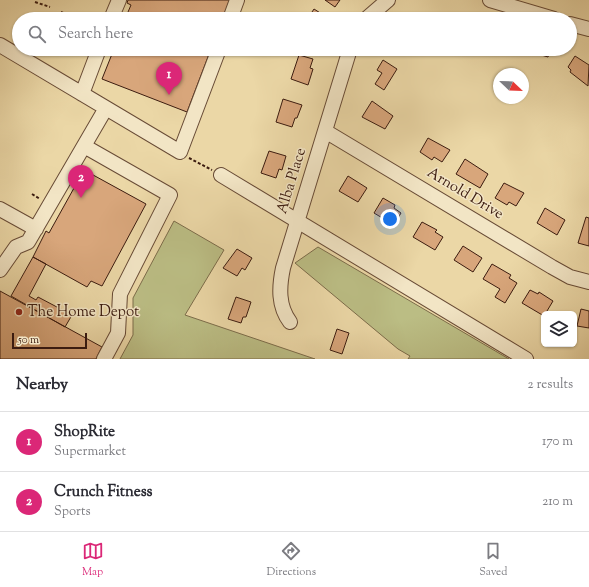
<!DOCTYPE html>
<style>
body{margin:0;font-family:"Sorts Mill Goudy",serif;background:#f7f7f7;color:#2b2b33}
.controls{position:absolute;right:12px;bottom:12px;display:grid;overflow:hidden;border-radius:6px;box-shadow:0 1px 3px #0004}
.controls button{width:36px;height:36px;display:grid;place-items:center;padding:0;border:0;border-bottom:1px solid #e1e1e2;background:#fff;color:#2b2b33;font:20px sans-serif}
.compass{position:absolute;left:493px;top:68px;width:36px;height:36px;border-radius:50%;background:#fff;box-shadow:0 1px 3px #0004;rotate:113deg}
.scale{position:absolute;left:12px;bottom:10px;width:75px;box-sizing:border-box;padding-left:4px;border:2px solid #3c1c10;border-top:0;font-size:11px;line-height:14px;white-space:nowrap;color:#3c1c10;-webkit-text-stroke:3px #f2e5c5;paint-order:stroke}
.you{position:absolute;left:390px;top:219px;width:14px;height:14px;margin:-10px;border:3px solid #fff;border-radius:50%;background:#1a73e8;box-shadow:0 0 0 6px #1a73e833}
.badge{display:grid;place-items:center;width:26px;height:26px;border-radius:50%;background:#db2777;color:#fff;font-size:13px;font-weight:700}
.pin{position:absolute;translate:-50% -33px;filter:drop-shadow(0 1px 2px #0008)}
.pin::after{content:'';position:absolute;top:21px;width:14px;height:12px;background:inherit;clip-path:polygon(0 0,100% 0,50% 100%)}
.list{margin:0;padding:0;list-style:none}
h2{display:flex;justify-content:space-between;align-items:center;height:52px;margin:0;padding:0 16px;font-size:17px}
h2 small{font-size:13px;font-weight:400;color:#7c7c81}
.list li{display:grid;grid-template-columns:26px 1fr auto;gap:12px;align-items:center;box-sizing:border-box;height:60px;padding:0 16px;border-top:1px solid #e1e1e2}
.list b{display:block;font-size:15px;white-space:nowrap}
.list p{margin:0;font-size:13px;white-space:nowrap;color:#7c7c81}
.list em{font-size:13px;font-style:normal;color:#7c7c81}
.icon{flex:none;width:22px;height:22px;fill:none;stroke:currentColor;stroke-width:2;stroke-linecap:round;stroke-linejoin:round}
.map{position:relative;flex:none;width:589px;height:359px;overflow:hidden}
.search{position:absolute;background:#fff;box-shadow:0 1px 3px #0004;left:12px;right:12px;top:12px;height:44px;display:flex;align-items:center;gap:10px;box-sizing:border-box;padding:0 14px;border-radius:22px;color:#7c7c81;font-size:15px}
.sheet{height:172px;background:#fff}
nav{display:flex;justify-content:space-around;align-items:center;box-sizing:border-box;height:56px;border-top:1px solid #e1e1e2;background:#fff;font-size:11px;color:#7c7c81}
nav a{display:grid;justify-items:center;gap:2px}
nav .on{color:#db2777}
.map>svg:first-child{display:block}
</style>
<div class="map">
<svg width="589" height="359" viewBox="0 0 589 359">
<rect width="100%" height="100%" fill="#ebd7a6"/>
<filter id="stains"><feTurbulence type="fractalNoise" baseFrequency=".005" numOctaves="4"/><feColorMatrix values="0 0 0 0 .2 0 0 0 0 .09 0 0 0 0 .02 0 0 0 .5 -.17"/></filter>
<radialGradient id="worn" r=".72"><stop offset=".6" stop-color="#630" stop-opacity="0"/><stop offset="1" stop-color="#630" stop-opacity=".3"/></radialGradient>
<path fill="#bbbd84" stroke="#7c6c4a" d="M174 221 224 250 185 315 315 359H120L133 335V298Z
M318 247 509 359H408L410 356 398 349 295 263Z"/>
<path fill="#d8a67b" stroke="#3c1c10" d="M128 0H230L223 19H125L131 5 127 3Z
M325 0H340L335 7Z
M314 9 328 18 327 19H309L308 18Z
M114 49H211L187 112 102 79Z
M528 49H551L548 57 528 51Z
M299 55 313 59 310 68 313 69 308 85 291 79Z
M575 56 589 65 588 86 570 72 571 70 568 67Z
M383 60 397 69 384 90 375 84 382 73 377 70Z
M283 99 302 105 297 118H295L292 127 276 122Z
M372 101 393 116 385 129 362 117Z
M428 138 450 150 442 162 434 157 432 160 420 152Z
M269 151 286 156 282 170 279 169 276 178 261 173Z
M465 159 488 174 480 188 456 174Z
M84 170 146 204 102 286 91 281 87 287 33 257 46 231 49 233Z
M348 176 367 188 358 202 339 191Z
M504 183 524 193 516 206 509 202 507 205 495 198Z
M383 198 395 205 394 208 401 213 394 225 374 213Z
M545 208 565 220 557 235 537 223Z
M586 217 589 218V246L578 243Z
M422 222 437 230 435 232 443 237 435 250 413 237Z
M463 246 482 258 473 272 454 260Z
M237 249 252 258 245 270 242 268 237 276 223 268Z
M33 257 46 264 29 296 36 300 38 297 72 315 65 327 11 296Z
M492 264 511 275 509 278 517 283 505 303 495 297 500 289 483 279Z
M530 290 538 294 539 292 553 301 544 316 522 303Z
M0 291 102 347 96 359H0Z
M236 297 251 302 246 317H243L241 323 228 319Z
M581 309 589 311V328L577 326Z
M337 329 349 333 342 354 330 350Z"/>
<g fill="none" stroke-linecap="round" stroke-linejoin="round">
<g stroke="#684b36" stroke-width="16">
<path id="minor" d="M490 0 554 19
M111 19 119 0
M230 19 237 0
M366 19 388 0
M570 24 589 29
M0 45 180 152 219 49
M82 94 99 49
M325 131 552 267 570 277 589 282
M84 146 170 195 120 294 118 333 104 359
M221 175 526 359
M0 209 36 229
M0 270 16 247 28 242 106 108
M290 322C278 306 279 287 283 268L350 49"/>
</g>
<path stroke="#3c1c10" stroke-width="2" stroke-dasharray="3 2" stroke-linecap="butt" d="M35 2 50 7
M61 12 74 17
M189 158 212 170
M32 194 40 199"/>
<use href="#minor" stroke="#f2e5c5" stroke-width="14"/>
</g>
<circle fill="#8f2418" stroke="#f2e5c5" stroke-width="1.5" cx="19" cy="312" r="4"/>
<g text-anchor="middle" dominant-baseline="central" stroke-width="3" stroke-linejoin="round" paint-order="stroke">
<g font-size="15" fill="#3c1c10" stroke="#f2e5c5">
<text transform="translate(292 181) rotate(-73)">Alba Place</text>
<text transform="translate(465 194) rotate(31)">Arnold Drive</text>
</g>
<g font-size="15" fill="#3c1c10" stroke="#f2e5c5" text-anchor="start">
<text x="27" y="312">The Home Depot</text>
</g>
</g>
<rect width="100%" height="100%" filter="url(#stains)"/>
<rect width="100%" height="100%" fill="url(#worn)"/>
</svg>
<div class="controls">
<button><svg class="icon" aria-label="layers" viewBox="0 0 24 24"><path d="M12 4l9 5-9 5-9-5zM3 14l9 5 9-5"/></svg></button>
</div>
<svg class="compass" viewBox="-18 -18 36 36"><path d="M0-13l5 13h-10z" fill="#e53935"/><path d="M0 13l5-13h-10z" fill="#7c7c81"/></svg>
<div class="scale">50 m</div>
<div class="you"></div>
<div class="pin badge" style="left:169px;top:95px">1</div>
<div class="pin badge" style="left:81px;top:198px">2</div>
<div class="search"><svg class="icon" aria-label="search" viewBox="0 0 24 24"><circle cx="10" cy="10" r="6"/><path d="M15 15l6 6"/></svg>Search here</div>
</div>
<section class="sheet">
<h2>Nearby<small>2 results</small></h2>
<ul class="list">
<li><span class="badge">1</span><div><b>ShopRite</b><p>Supermarket</p></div><em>170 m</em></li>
<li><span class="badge">2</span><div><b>Crunch Fitness</b><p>Sports</p></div><em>210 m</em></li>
</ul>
</section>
<nav>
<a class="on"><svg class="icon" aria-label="map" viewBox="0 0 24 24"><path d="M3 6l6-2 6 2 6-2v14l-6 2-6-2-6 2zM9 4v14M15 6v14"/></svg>Map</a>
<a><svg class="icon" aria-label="directions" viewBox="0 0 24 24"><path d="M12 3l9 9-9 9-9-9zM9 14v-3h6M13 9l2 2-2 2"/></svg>Directions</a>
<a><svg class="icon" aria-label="saved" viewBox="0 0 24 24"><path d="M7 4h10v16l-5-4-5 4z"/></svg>Saved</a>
</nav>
